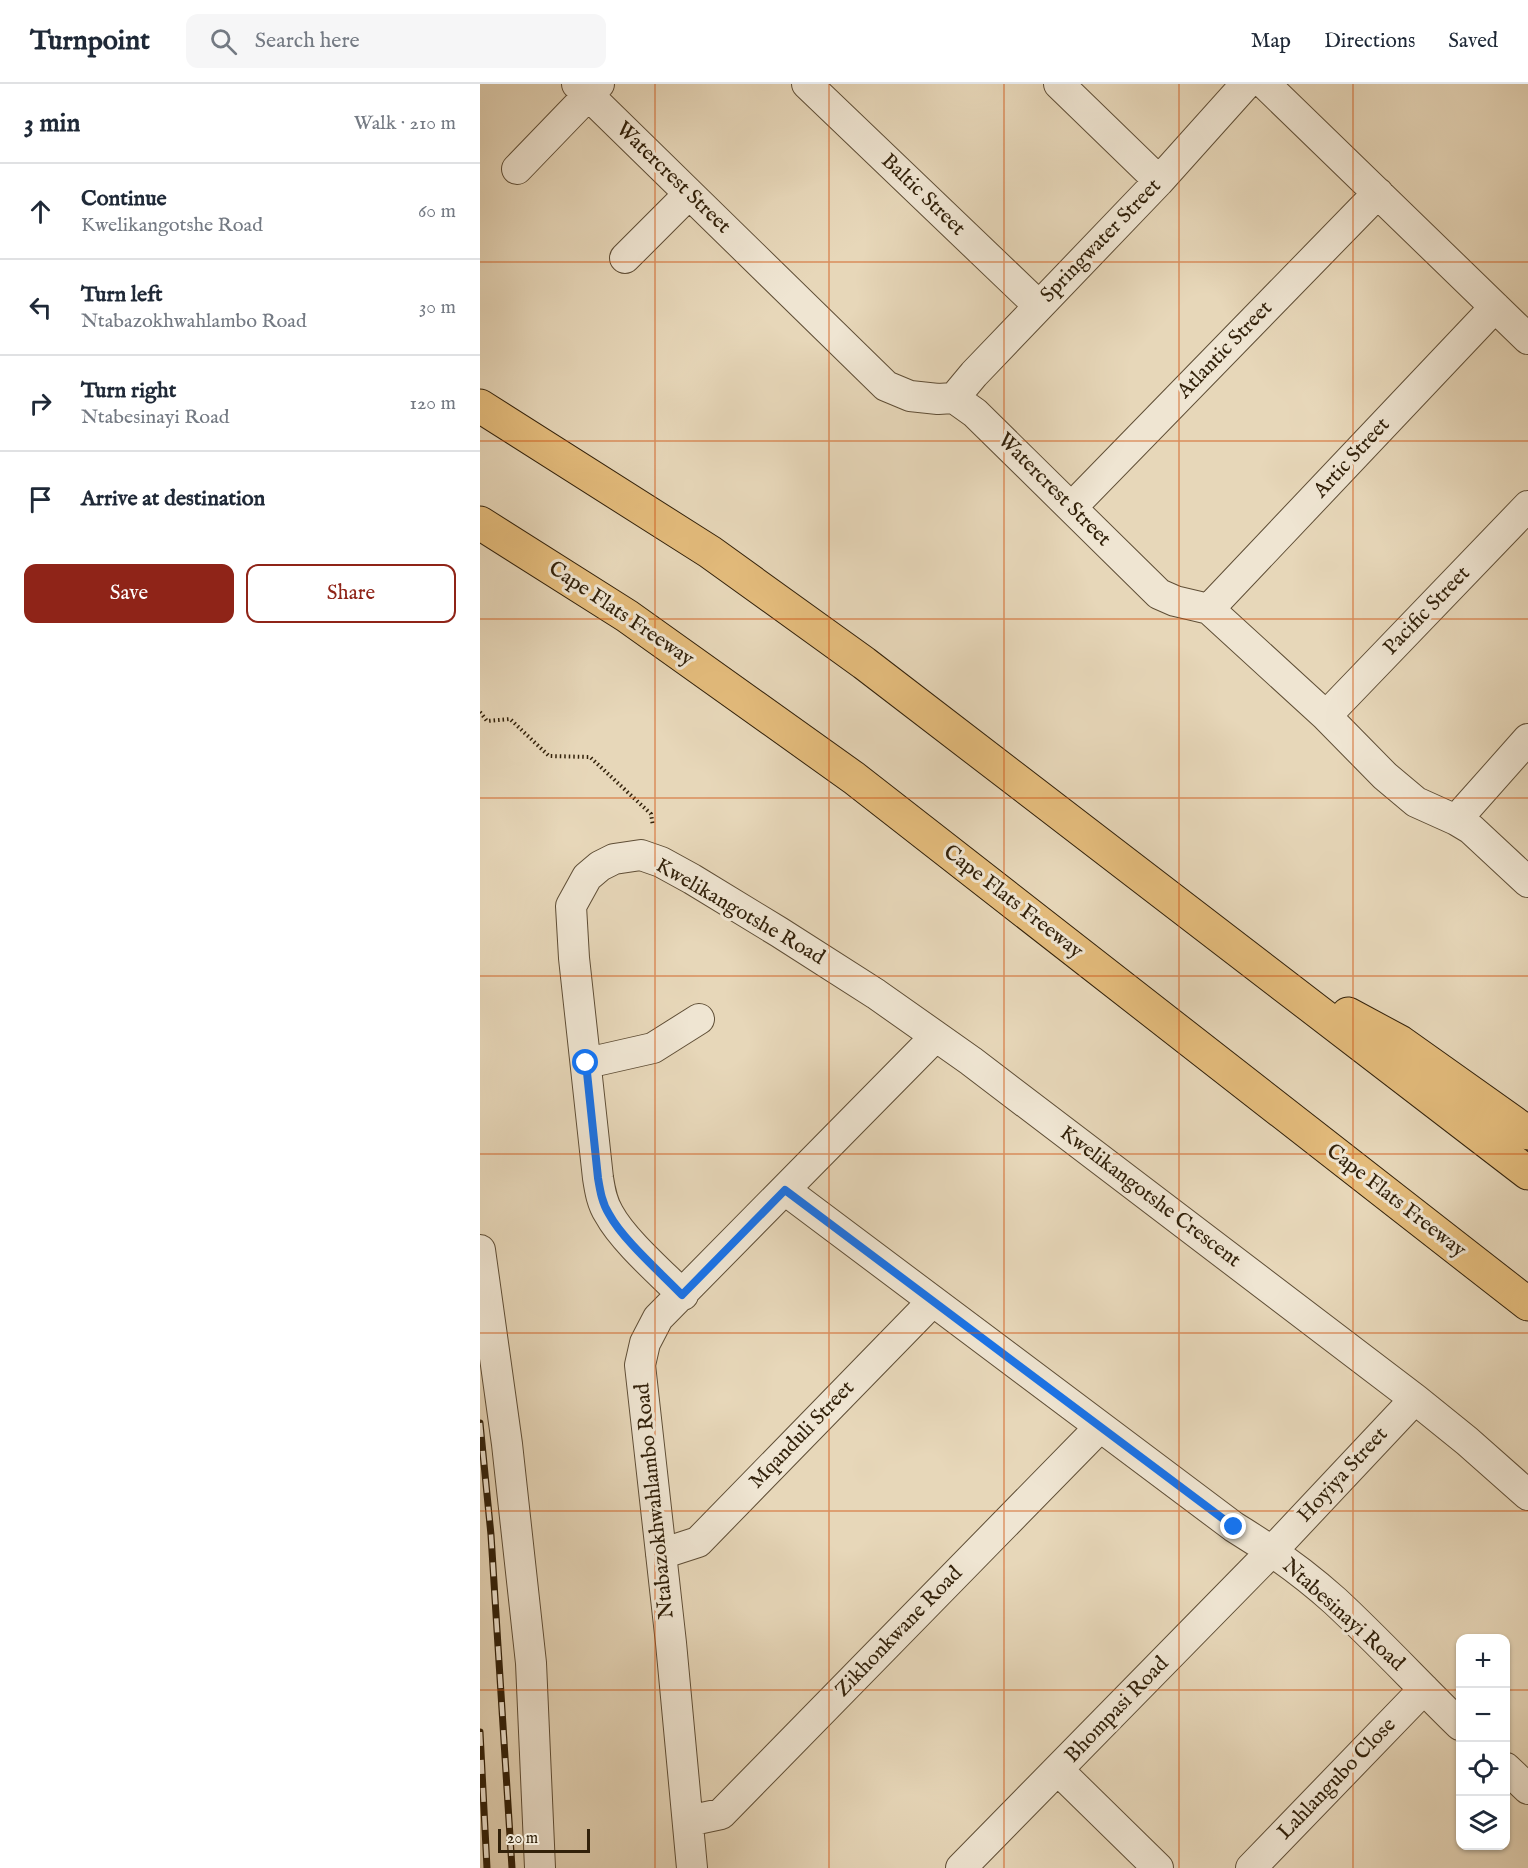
<!DOCTYPE html>
<meta charset="utf-8">
<style>
body{margin:0;font-family:"IM FELL English",serif;background:#f6f6f7;color:#1f2937}
.controls{position:absolute;right:18px;bottom:18px;display:grid;overflow:hidden;border-radius:12px;box-shadow:0 2px 4px #0004}
.controls button{width:54px;height:54px;display:grid;place-items:center;padding:0;border:0;border-bottom:2px solid #e0e1e3;background:#fff;color:#1f2937;font:30px sans-serif}
.scale{position:absolute;left:18px;bottom:15px;width:92px;box-sizing:border-box;padding-left:6px;border:3px solid #32210a;border-top:0;font-size:16px;line-height:21px;white-space:nowrap;color:#32210a;-webkit-text-stroke:4px #efe5d2;paint-order:stroke}
.stop{position:absolute;width:18px;height:18px;margin:-14px;border:4px solid #1a73e8;border-radius:50%;background:#fff}
.stop.end{background:#1a73e8;border-color:#fff;box-shadow:0 2px 6px #0008}
.list{margin:0;padding:0;list-style:none}
h2{display:flex;justify-content:space-between;align-items:center;height:78px;margin:0;padding:0 24px;font-size:26px}
h2 small{font-size:20px;font-weight:400;color:#747a83}
.list li{display:grid;grid-template-columns:39px 1fr auto;gap:18px;align-items:center;box-sizing:border-box;height:96px;padding:0 24px;border-top:2px solid #e0e1e3}
.list b{display:block;font-size:22px;white-space:nowrap}
.list p{margin:0;font-size:20px;white-space:nowrap;color:#747a83}
.list em{font-size:20px;font-style:normal;color:#747a83}
.actions{display:flex;gap:12px;padding:18px 24px}
.actions a{flex:1;padding:14px 0;border:2px solid #8f2418;border-radius:12px;text-align:center;font-size:21px;color:#8f2418}
.actions .main{background:#8f2418;color:#fff}
.icon{flex:none;width:33px;height:33px;fill:none;stroke:currentColor;stroke-width:2;stroke-linecap:round;stroke-linejoin:round}
.map{position:relative;flex:none;width:1048px;height:1784px;overflow:hidden}
header{display:flex;align-items:center;gap:36px;box-sizing:border-box;height:84px;padding:0 30px;background:#fff;border-bottom:2px solid #e0e1e3}
header strong{font-size:28px}
nav{display:flex;gap:33px;margin-inline-start:auto;font-size:21px}
.search{width:420px;height:54px;background:#f6f6f7;display:flex;align-items:center;gap:15px;box-sizing:border-box;padding:0 21px;border-radius:12px;color:#747a83;font-size:22px}
main{display:flex}
aside{flex:1;background:#fff}
.map>svg:first-child{display:block}
</style>
<header>
<strong>Turnpoint</strong>
<div class="search"><svg class="icon" aria-label="search" viewBox="0 0 24 24"><circle cx="10" cy="10" r="6"/><path d="M15 15l6 6"/></svg>Search here</div>
<nav><a>Map</a><a>Directions</a><a>Saved</a></nav>
</header>
<main>
<aside>
<h2>3 min<small>Walk · 210 m</small></h2>
<ul class="list">
<li><svg class="icon" aria-label="ahead" viewBox="0 0 24 24"><path d="M12 20V5M6 11l6-6 6 6"/></svg><div><b>Continue</b><p>Kwelikangotshe Road</p></div><em>60 m</em></li>
<li><svg class="icon" aria-label="left" viewBox="0 0 24 24"><path d="M17 20v-9H6M10 6l-5 5 5 5"/></svg><div><b>Turn left</b><p>Ntabazokhwahlambo Road</p></div><em>30 m</em></li>
<li><svg class="icon" aria-label="right" viewBox="0 0 24 24"><path d="M7 20v-9h11M14 6l5 5-5 5"/></svg><div><b>Turn right</b><p>Ntabesinayi Road</p></div><em>120 m</em></li>
<li><svg class="icon" aria-label="arrive" viewBox="0 0 24 24"><path d="M6 21V4h12l-3 4 3 4H6"/></svg><div><b>Arrive at destination</b></div></li>
</ul>
<div class="actions"><a class="main">Save</a><a>Share</a></div>
</aside>
<div class="map">
<svg width="1048" height="1784" viewBox="0 0 1048 1784">
<rect width="100%" height="100%" fill="#e7d7b9"/>
<filter id="stains"><feTurbulence type="fractalNoise" baseFrequency=".00333" numOctaves="4"/><feColorMatrix values="0 0 0 0 .2 0 0 0 0 .09 0 0 0 0 .02 0 0 0 .5 -.17"/></filter>
<radialGradient id="worn" r=".72"><stop offset=".6" stop-color="#630" stop-opacity="0"/><stop offset="1" stop-color="#630" stop-opacity=".3"/></radialGradient>
<g fill="none" stroke-linecap="round" stroke-linejoin="round">
<g stroke="#5f4e36" stroke-width="32">
<path id="minor" d="M97 0 406 302 430 312 458 315 474 314 495 329 679 510 695 517 729 525 846 632 905 692 936 718 976 736 991 745 1048 798
M327 0 559 222
M579 0 679 97
M785 0 1048 255
M37 85 119 0
M145 174 209 110
M474 314 494 290 679 97 766 0
M592 423 898 109
M729 525 1015 223
M846 632 1048 422
M976 736 1048 655
M107 979 173 964 219 935
M305 1106 754 1443C790 1465 824 1489 855 1517 898 1557 938 1600 980 1641
M0 1166 27 1360 51 1579 60 1784
M203 1211C181 1189 143 1156 129 1130 122 1119 120 1107 118 1094L94 874 91 822 107 793 120 782 134 775 161 771 181 778 212 795 299 848 396 910 491 977 935 1315 987 1357 1048 1411
M181 1470 218 1458 453 1217
M1026 1684 1048 1705
M578 1686 678 1784
M208 1737 241 1730 620 1343
M212 1784 191 1559 160 1281 165 1259 178 1234 455 953
M481 1784 792 1467 935 1315
M771 1784 944 1605"/>
</g>
<g stroke="#32210a" stroke-width="35">
<path id="highway" d="M0 322 230 468 384 579 1048 1089
M0 439 147 532 374 694 1048 1220
M868 930 920 958 1048 1049"/>
</g>
<path stroke="#32210a" stroke-width="4" stroke-dasharray="1.5 3" stroke-linecap="butt" d="M0 628 7 637 30 635 69 672 110 673 171 730 173 742"/>
<use href="#minor" stroke="#efe5d2" stroke-width="30"/>
<use href="#highway" stroke="#e4bc7c" stroke-width="33"/>
<g stroke="#32210a" stroke-width="7">
<path id="rail" d="M0 1339 11 1451 32 1784
M0 1648 7 1784"/>
</g>
<use href="#rail" stroke="#efe5d2" stroke-width="4.5" stroke-dasharray="14" stroke-linecap="butt"/>
</g>
<g fill="none" stroke-linecap="round" stroke-linejoin="round">
<path stroke="#1a73e8" stroke-width="8" d="M106 979 118 1094C120 1106 122 1119 129 1130 143 1156 181 1189 202 1211L305 1106 754 1443"/>
</g>
<path fill="none" stroke="#cd510c" stroke-width="1.5" stroke-opacity="0.55" d="M175 0V1784M349 0V1784M524 0V1784M699 0V1784M873 0V1784M0 178H1048M0 357H1048M0 535H1048M0 714H1048M0 892H1048M0 1070H1048M0 1249H1048M0 1427H1048M0 1606H980M1026 1606H1048"/>
<g text-anchor="middle" dominant-baseline="central" stroke-width="6" stroke-linejoin="round" paint-order="stroke">
<g font-size="21" fill="#32210a" stroke="#efe5d2">
<text transform="translate(193 94) rotate(44)">Watercrest Street</text>
<text transform="translate(443 111) rotate(44)">Baltic Street</text>
<text transform="translate(621 157) rotate(-46)">Springwater Street</text>
<text transform="translate(745 266) rotate(-46)">Atlantic Street</text>
<text transform="translate(872 374) rotate(-47)">Artic Street</text>
<text transform="translate(574 406) rotate(45)">Watercrest Street</text>
<text transform="translate(947 527) rotate(-46)">Pacific Street</text>
<text transform="translate(141 530) rotate(34)">Cape Flats Freeway</text>
<text transform="translate(533 818) rotate(38)">Cape Flats Freeway</text>
<text transform="translate(260 828) rotate(30)">Kwelikangotshe Road</text>
<text transform="translate(670 1113) rotate(37)">Kwelikangotshe Crescent</text>
<text transform="translate(916 1117) rotate(38)">Cape Flats Freeway</text>
<text transform="translate(322 1351) rotate(-46)">Mqanduli Street</text>
<text transform="translate(863 1391) rotate(-47)">Hoyiya Street</text>
<text transform="translate(175 1417) rotate(-96)">Ntabazokhwahlambo Road</text>
<text transform="translate(863 1531) rotate(42)">Ntabesinayi Road</text>
<text transform="translate(419 1548) rotate(-46)">Zikhonkwane Road</text>
<text transform="translate(637 1626) rotate(-46)">Bhompasi Road</text>
<text transform="translate(857 1695) rotate(-46)">Lahlangubo Close</text>
</g>
</g>
<rect width="100%" height="100%" filter="url(#stains)"/>
<rect width="100%" height="100%" fill="url(#worn)"/>
</svg>
<div class="controls">
<button>+</button>
<button>−</button>
<button><svg class="icon" aria-label="locate" viewBox="0 0 24 24"><circle cx="12" cy="12" r="6"/><path d="M12 2v4M12 18v4M2 12h4M18 12h4"/></svg></button>
<button><svg class="icon" aria-label="layers" viewBox="0 0 24 24"><path d="M12 4l9 5-9 5-9-5zM3 14l9 5 9-5"/></svg></button>
</div>
<div class="scale">20 m</div>
<div class="stop" style="left:106px;top:979px"></div>
<div class="stop end" style="left:754px;top:1443px"></div>
</div>
</main>
